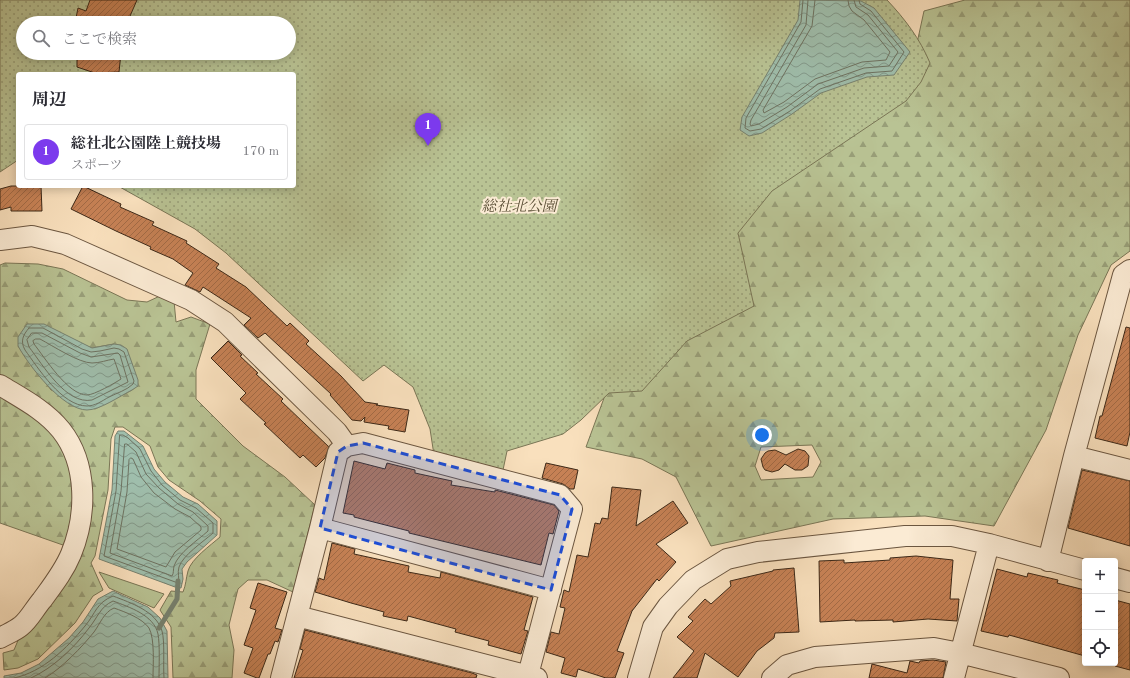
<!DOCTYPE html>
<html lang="ja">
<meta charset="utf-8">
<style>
body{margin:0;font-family:"Old Standard TT","Noto Serif JP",serif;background:#f2f2f3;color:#2b2b33}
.controls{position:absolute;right:12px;bottom:12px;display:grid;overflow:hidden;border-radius:4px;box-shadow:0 2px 10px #0003}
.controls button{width:36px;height:36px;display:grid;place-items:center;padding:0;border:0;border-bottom:1px solid #e1e1e2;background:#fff;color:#2b2b33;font:20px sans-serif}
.you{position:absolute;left:762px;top:435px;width:14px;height:14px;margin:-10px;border:3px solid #fff;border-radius:50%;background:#1a73e8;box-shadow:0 0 0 6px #1a73e833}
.badge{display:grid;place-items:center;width:26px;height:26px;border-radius:50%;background:#7c3aed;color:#fff;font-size:13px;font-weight:700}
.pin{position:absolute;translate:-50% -33px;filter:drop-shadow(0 1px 2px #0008)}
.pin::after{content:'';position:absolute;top:21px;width:14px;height:12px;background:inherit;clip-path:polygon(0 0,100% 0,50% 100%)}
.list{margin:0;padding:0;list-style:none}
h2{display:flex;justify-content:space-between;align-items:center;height:52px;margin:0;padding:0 16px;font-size:17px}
h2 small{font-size:13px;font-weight:400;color:#7c7c81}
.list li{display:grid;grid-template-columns:26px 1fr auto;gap:12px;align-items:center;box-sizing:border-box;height:56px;margin:0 8px 8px;padding:0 8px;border:1px solid #e1e1e2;border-radius:4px}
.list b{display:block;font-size:15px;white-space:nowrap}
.list p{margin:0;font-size:13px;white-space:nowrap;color:#7c7c81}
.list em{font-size:13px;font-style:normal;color:#7c7c81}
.icon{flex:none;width:22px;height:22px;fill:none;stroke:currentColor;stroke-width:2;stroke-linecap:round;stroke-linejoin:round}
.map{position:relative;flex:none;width:1130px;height:678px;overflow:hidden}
.search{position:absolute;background:#fff;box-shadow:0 2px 10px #0003;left:16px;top:16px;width:280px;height:44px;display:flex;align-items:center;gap:10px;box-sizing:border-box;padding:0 14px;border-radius:22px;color:#7c7c81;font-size:15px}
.panel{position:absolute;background:#fff;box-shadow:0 2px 10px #0003;left:16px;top:72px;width:280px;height:116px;border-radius:4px}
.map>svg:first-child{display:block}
</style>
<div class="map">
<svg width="1130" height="678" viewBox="0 0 1130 678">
<defs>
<pattern id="forest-firs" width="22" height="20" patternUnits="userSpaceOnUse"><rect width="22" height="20" fill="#b9c394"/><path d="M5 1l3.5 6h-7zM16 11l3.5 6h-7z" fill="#989e78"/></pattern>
<pattern id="park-dots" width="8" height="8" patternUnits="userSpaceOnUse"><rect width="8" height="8" fill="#b9c394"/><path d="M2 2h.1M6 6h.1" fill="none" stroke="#989e78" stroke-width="1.8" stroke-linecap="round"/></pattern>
<pattern id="water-waves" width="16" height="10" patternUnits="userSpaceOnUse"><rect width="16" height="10" fill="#9fbeac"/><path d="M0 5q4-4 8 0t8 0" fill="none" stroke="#839a8b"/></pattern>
<pattern id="building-hatch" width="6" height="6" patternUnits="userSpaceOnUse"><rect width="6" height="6" fill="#c68155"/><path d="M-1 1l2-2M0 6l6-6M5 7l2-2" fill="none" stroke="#a26a45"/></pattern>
</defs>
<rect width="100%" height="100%" fill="#f9e0bd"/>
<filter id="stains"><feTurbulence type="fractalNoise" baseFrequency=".005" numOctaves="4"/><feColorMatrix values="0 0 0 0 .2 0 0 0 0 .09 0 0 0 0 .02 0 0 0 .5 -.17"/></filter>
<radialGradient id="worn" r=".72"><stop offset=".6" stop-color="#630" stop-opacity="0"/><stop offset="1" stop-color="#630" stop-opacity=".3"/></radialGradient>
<path fill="#b9c394" stroke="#7a7656" d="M99 572 164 594 154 608 109 588Z"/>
<path fill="url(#forest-firs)" stroke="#7a7656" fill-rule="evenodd" d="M965 0H1130V251L1111 265 1078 335 1046 430 994 526 925 516 833 519 711 546 676 477 642 459 586 447 611 379 709 236 912 66 924 11ZM812 445 821 462 813 477 761 480 755 466 761 447Z
M5 263 38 264 63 269 127 300 147 302 162 295 174 301 176 322 191 317 210 324 196 370V399L243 446 285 477 315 505 293 592 267 580H248L238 589 229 625 234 650 232 678H173L171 627 160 610 171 591 183 592C186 585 186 578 188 571 191 559 211 545 220 537L221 519 200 501 169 480 158 467 150 446 123 427H115L111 439 108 490 95 556 91 563 103 590 93 596 75 623 38 659 18 668 4 670 3 653 14 650 19 638 80 551 0 523V265ZM114 344 137 386 132 390 95 409 51 390 18 346 84 345 92 348Z"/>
<path fill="url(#park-dots)" stroke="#7a7656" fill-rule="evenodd" d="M0 0H887C905 19 920 39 930 63L921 82 906 101 772 191 738 233 754 306 687 341 642 391 609 393 581 420 563 434 507 451 503 470 434 455 430 429 413 387 384 365 363 381 226 253 195 229 118 186H294V74H18V160L0 172ZM23 23H289V53H23Z"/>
<path fill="url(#water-waves)" stroke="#778270" d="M800 0 861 1 874 8 910 52 894 75 867 77 821 93 792 114 762 133 749 136 740 130 742 117 798 20Z
M27 324H44L92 348 114 344 121 345 127 349 138 380V386L132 390C120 396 100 410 87 410 63 410 29 366 18 346V337Z
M118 431H124L143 446 154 469 165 482 183 497 198 504 217 521V535L187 562 182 569 183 579 181 588 175 587 99 559 112 490 115 436Z
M113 591 148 607 160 618 167 631 168 678H4V676L21 673 39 664 69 638 83 622 98 599Z"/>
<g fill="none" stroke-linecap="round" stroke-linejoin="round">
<path stroke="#6e7362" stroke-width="1" d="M803 0 801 22 746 118 745 128 750 131 761 129 790 111 820 89 866 73 892 71 904 52 871 11 860 4 859 0
M808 0 806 25 751 120 750 124 751 126 759 124 787 107 818 84 864 68 889 66 898 52 868 15 856 7 854 0
M815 0 812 26 763 110 764 113 784 102 815 79 862 62 886 60 890 52 864 20 852 11 849 6 848 0
M29 328H43L82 349 91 352 100 351 114 348 119 349 124 352 134 381 133 384C127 390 117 393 109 397 102 401 95 406 87 406 62 406 38 368 25 350 20 341 23 335 29 328Z
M32 333H42L80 353 91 357 118 353 120 355 128 382 92 400C66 405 43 365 29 347L27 340Z
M36 339H40C53 346 79 363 92 363 100 363 107 360 114 359L121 379C115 383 94 395 87 395 68 395 45 358 34 344L33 341Z
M120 435H123L128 438 140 449 151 471 162 485 180 500 196 508 213 523V533C203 542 183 555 179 567 177 573 180 578 178 583L104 556 116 491Z
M125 444H127L136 452 146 474 159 488 178 504 193 512 208 526V531C197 541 179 552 174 566 173 570 174 573 172 576L110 553 121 491Z
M131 458 133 459 141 477 154 493 175 509 190 517 201 527V530L175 552 166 567 117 549 127 492 129 460Z
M14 678C43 672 67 648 85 626 96 613 96 603 113 596 131 603 156 611 162 631 165 641 163 666 164 678
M31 678C53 668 74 648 89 628 98 617 100 607 113 601 129 607 154 615 158 634 160 645 159 666 159 678
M45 678C62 668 82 647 94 632 100 624 104 612 114 608 125 612 142 618 149 628 155 639 153 665 153 678"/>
<path stroke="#778270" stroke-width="5" d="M159 628 177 599 178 581"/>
</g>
<path fill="url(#building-hatch)" stroke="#3c2817" d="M90 0H137L127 23H75L78 8 86 11Z
M77 53H121L119 72 95 73 77 67Z
M11 186H41L42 211H11V207L0 210V189Z
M83 186 121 204 120 207 154 222 152 225 187 241 186 243 219 264 216 268 246 287 287 326 290 323 309 341 306 344 341 376 365 402 378 404 376 405 409 410 405 432 388 429 389 426 364 422 365 417 361 421 352 420 330 395 331 394 265 333 258 338 244 325 251 318 203 287 200 292 185 285 193 273 173 259 150 249 151 247 116 231 71 209Z
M1126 327 1130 328V432L1127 446 1095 438 1100 416H1102Z
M228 341 242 355 240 356 258 373 256 374 283 399 281 401 329 447 325 458 316 467 303 455 300 458 264 424 266 423 240 399 246 393 211 358Z
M798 449 805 451 809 456 808 466 802 470H795L785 464 779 470 772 472 765 470 763 467 761 459 765 453 768 451 775 450 786 455Z
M354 461 385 469 387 463 415 470V473L452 481 451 485 495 492V490L554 505 559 511 553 534 549 533 541 565 409 533V531L354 517V515L343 513Z
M546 463 578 470 574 489H570L563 484 542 478Z
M1082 470 1130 481V546L1068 528Z
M612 487 641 490 636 526 673 501 688 523 656 544 676 562 659 581 657 579 632 611 617 651 624 653 615 678H606L578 669 576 677 561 673 565 658 546 652 551 632 559 634 565 608 560 607 564 590 569 592 577 555 588 557 595 523 600 524 602 518 608 519Z
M332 543 355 549 354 554 409 566 408 572 440 578 441 572 533 597 524 630 528 631 521 654 488 645 489 641 455 632 456 629 408 616 407 621 383 616 384 612 351 603 315 592 319 578 324 580Z
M916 556 953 560 950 599H959L957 621 928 619 893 622V620L855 621V620L820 622 819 561 844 560V563L890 560V558Z
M794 568 799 632 775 633 774 638 757 651 738 677 705 653 697 678H673L694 651 677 637 693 621 688 617 705 599 711 604 731 586 730 581 773 571V570Z
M997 569 1027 577 1028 573 1058 580 1057 583 1085 590V656L1009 635 1008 637 981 631Z
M258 583 287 592 275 628 282 630 278 642 275 641 270 654H268L259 678H257L244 673 253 648 244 645 256 610 250 608Z
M1115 600 1130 604V670L1115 666Z
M305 630 472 673 477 675 476 678H294L303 650 300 649Z
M933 660 946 662 943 678H869L872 664 907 673 910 661 919 663 920 661Z"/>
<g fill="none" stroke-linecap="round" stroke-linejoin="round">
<g stroke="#6b5640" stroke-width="22">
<path id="minor" d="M0 240 32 236 65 244 191 300 225 322 337 432 347 446
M0 385C21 398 45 410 61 430 88 464 87 515 71 554 64 571 53 585 42 600 35 608 29 620 21 626 15 631 7 634 0 638
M1074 456 1130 470
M320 528 551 590
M1048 561 1074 456 1123 275 1130 270
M1115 578 1130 582
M297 616 537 678
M281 678 320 528 338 452 347 446 363 443 560 495 572 509 528 675
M638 678 653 627 668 606 693 580 727 559 758 552 905 536H952L989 544 1085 570
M772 678 787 665 815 657 934 648 960 653 1059 678
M954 678 989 544"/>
</g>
<use href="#minor" stroke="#fbebd4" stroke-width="20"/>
</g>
<path fill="#1d4ed8" fill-opacity="0.2" stroke="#1d4ed8" stroke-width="3" stroke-dasharray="8 5" stroke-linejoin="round" d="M363 443 560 495 572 509 551 590 320 528 338 452 347 446Z"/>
<g text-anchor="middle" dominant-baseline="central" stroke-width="4" stroke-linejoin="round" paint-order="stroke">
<g font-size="15" font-style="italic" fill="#5b4f36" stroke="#fbebd4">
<text x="519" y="207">総社北公園</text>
</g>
</g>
<rect width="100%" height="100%" filter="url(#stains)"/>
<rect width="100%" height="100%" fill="url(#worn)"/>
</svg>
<div class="controls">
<button>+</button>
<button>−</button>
<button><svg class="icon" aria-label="locate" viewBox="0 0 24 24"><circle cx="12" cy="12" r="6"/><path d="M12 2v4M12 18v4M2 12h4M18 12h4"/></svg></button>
</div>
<div class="you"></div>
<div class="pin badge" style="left:428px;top:146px">1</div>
<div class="search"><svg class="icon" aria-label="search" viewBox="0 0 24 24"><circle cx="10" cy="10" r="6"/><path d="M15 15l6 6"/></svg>ここで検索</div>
<section class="panel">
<h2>周辺<small></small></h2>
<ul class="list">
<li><span class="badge">1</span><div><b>総社北公園陸上競技場</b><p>スポーツ</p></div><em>170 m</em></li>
</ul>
</section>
</div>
